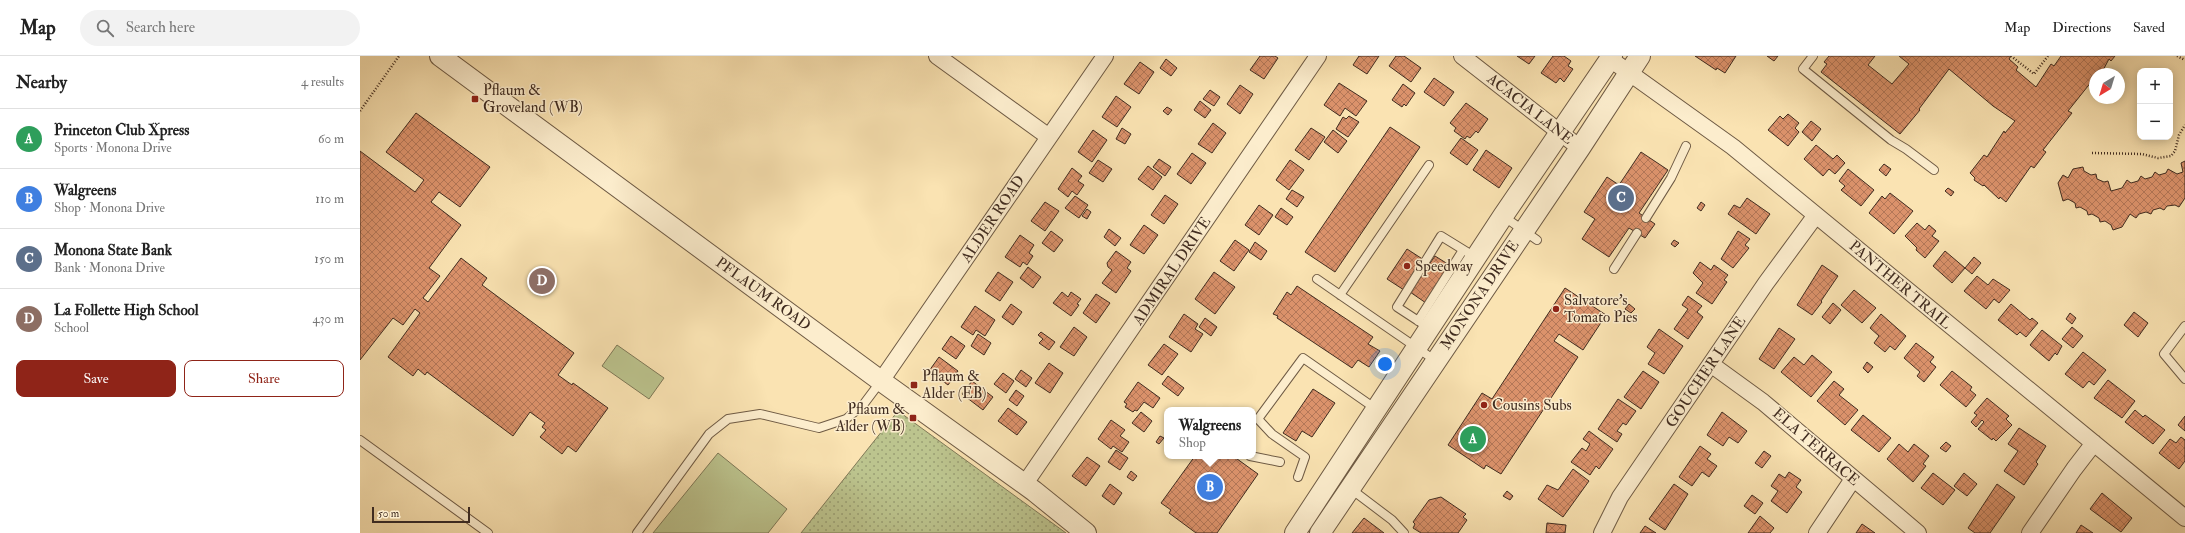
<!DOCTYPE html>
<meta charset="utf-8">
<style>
body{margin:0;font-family:"IM FELL Double Pica",serif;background:#f2f2f2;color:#222}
.controls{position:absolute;right:12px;top:12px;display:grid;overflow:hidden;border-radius:8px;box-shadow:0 2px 10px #0003}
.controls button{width:36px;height:36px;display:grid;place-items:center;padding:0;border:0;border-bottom:1px solid #e0e0e0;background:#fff;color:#222;font:20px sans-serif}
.compass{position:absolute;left:1729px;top:12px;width:36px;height:36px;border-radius:50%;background:#fff;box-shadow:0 2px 10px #0003;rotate:218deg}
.scale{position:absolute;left:12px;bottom:10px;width:98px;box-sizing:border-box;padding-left:4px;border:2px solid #402c20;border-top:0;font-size:11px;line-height:14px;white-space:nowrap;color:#402c20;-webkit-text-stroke:3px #fcedcd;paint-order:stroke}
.you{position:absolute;left:1025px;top:308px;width:14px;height:14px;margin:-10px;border:3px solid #fff;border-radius:50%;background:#1a73e8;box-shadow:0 0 0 6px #1a73e833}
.badge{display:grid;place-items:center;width:26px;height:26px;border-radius:50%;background:#8f2418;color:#fff;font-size:13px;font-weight:700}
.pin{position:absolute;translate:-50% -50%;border:2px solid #fff;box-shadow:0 1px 4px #0006}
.popup{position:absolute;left:804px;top:351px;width:92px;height:52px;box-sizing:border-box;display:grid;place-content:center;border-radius:8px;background:#fff;filter:drop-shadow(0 1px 3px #0005);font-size:13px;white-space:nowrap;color:#767676}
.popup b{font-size:15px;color:#222}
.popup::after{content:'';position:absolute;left:50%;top:100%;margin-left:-8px;border:8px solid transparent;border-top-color:#fff}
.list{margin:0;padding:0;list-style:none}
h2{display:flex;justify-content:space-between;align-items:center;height:52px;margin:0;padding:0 16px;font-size:17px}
h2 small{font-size:13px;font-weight:400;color:#767676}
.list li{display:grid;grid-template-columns:26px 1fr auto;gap:12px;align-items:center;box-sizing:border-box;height:60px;padding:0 16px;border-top:1px solid #e0e0e0}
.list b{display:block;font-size:15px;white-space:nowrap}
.list p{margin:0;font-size:13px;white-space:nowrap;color:#767676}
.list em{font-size:13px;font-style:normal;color:#767676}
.actions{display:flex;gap:8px;padding:12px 16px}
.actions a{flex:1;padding:9px 0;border:1px solid #8f2418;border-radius:8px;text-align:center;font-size:14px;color:#8f2418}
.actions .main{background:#8f2418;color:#fff}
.icon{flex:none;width:22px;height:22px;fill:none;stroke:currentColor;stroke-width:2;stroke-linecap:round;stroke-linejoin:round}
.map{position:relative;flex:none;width:1825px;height:477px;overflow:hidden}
header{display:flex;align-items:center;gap:24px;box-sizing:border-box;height:56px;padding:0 20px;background:#fff;border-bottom:1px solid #e0e0e0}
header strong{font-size:19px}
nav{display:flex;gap:22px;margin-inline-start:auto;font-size:14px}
.search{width:280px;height:36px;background:#f2f2f2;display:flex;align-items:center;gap:10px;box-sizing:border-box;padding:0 14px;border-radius:22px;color:#767676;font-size:15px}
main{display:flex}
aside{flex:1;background:#fff}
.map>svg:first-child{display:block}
</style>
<header>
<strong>Map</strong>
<div class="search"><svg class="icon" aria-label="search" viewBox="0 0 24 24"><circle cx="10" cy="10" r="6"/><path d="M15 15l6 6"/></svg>Search here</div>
<nav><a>Map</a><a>Directions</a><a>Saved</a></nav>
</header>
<main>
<aside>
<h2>Nearby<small>4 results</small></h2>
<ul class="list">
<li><span class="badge" style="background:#2e9e5b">A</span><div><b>Princeton Club Xpress</b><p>Sports · Monona Drive</p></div><em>60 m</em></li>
<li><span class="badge" style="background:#3f7fe0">B</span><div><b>Walgreens</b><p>Shop · Monona Drive</p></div><em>110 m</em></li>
<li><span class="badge" style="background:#5c6f8a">C</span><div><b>Monona State Bank</b><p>Bank · Monona Drive</p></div><em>150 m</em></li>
<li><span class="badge" style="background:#8d6e63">D</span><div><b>La Follette High School</b><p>School</p></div><em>430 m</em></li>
</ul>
<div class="actions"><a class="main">Save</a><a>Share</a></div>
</aside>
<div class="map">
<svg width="1825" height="477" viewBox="0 0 1825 477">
<defs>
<pattern id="grass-dots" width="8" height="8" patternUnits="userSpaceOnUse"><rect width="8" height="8" fill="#bcc48e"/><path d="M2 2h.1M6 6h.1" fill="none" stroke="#9a9f74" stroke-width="1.8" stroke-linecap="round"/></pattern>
<pattern id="building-cross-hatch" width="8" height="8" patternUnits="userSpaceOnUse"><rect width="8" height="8" fill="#db926b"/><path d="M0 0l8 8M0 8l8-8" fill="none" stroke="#b37758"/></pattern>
</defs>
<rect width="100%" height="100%" fill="#fae3b2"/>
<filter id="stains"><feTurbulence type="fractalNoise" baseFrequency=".005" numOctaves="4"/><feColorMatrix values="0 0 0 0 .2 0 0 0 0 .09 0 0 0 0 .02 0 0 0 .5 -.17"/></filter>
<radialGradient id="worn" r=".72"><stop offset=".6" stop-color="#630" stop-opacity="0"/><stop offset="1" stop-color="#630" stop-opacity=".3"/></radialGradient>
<path fill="url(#grass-dots)" stroke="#7e7857" d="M538 355 706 477H441Z"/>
<path fill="#bcc48e" stroke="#7e7857" d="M257 289 304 322 289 343 242 310Z
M358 397 427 453 408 477H293Z"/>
<path fill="url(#building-cross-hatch)" stroke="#402c20" d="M900 0H915L918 2 904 23 890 14Z
M999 0H1019L1007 18 993 9Z
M1036 0H1044L1061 12 1051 26 1029 10Z
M1157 0H1175L1169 8Z
M1193 0H1204L1211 5 1208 10 1213 13 1204 26 1200 22 1196 27 1181 17Z
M1335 0H1376L1365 17 1357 12 1356 14Z
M1407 0H1418L1414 5Z
M1469 0H1515L1508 9 1532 28 1549 8 1539 0H1651L1649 3 1658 11 1656 14 1676 31 1691 8 1694 10 1701 0H1755L1751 5 1749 3 1741 18H1735V25L1734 27 1732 25 1708 55 1712 57 1683 94 1686 96 1674 112 1671 110 1646 146 1640 141 1639 143 1624 129 1623 130 1614 124 1615 122 1610 117 1624 99 1627 101 1644 75 1645 77 1655 65 1633 50 1589 13 1559 53 1560 54 1540 78 1461 16 1467 8 1464 6Z
M806 3 817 12 811 20 800 12Z
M780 6 794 16 779 38 764 28Z
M1074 22 1094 36 1084 50 1064 36Z
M979 27 1007 45 996 60 985 52 980 60 964 49Z
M1043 28 1055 37 1046 50 1044 48 1042 51 1032 44Z
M880 29 893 38 880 58 867 48Z
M850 34 860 41 854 50 843 43Z
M756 40 771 51 757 71 742 61Z
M840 45 851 54 845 62 834 54Z
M1106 47 1128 63 1118 77 1116 75 1110 82 1107 80 1105 83 1094 75 1096 72 1090 67Z
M807 51 812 54 808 59 803 55Z
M56 57 130 111 100 151 79 136 71 146 101 169 69 212 80 220 63 242 68 246 101 202 127 222 122 229 214 297 198 319 212 329 213 327 248 352 216 396 208 390 202 398 180 381 186 374 182 371 185 367 170 356 153 380 67 316 65 319 58 313 53 320 28 301 60 257 55 253 43 269 33 262 0 304V95L55 136 64 124 26 96Z
M1428 58 1439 67 1435 72 1439 76 1428 90 1408 74 1420 60 1423 63Z
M989 60 999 66 988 81 976 73 983 61 986 63Z
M1451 65 1461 73 1452 85 1442 76Z
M853 67 866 77 852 97 838 88Z
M1030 71 1060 91 975 216 945 196Z
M762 72 771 78 765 88 756 83Z
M951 72 965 81 949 104 935 94Z
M733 74 747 84 732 106 718 96Z
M973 74 987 85 978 97 964 86Z
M1101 82 1118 94 1107 109 1090 97Z
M1456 89 1473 103 1477 99 1485 107 1475 118 1469 113 1463 120 1444 103Z
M1126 94 1152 112 1139 132 1113 114Z
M1281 96 1308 114 1279 157 1295 168 1285 182 1269 172 1249 201 1222 183 1235 163 1224 156 1247 121 1259 129Z
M832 97 846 107 831 128 817 118Z
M799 103 811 111 805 120 793 111Z
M738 104 752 113 743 126 729 117Z
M930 104 944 114 929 134 916 124Z
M1825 105V142L1819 151 1815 149 1807 150 1804 154 1800 152 1793 154 1791 158 1786 156 1779 158 1776 162 1770 158 1762 171 1753 174 1751 169 1745 165 1740 166 1739 162 1732 158 1728 159 1727 155 1720 151 1716 152 1715 147 1708 143 1703 145 1698 127 1703 119 1708 122 1713 113 1723 111 1724 115 1731 119 1736 118 1737 123 1744 126 1748 125 1751 135 1762 132 1767 124 1771 127 1778 125 1781 120 1785 123 1792 121 1795 116 1799 119 1806 117 1808 113 1817 118 1823 116 1821 107Z
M1524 108 1531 113 1526 120 1519 114Z
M788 110 802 121 793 134 778 123Z
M712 112 722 120 718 125 724 129 717 139 712 135 708 141 698 133Z
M1488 113 1514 134 1501 150 1481 134 1485 130 1479 125Z
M1588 132 1594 136 1591 140 1585 135Z
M932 134 944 141 937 151 926 143Z
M1530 137 1553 155 1534 178 1509 157 1522 140 1525 143Z
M805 139 818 148 804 168 791 159Z
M715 140 728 149 719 162 705 152Z
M1387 142 1410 158 1396 178 1368 158 1374 149 1380 152Z
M685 146 699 155 685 175 671 165Z
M1341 146 1345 149 1341 155 1337 152Z
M899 149 913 159 899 179 885 169Z
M921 152 933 161 927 169 915 161Z
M727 153 731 156 727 163 722 160Z
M1557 167 1565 174 1569 169 1576 175 1572 180 1579 185 1565 202 1556 194 1557 192 1545 180Z
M784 169 798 179 784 198 770 189Z
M749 173 761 182 755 190 744 181Z
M691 175 703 184 694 196 682 187Z
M1378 175 1390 183 1385 189 1389 192 1373 212 1361 203Z
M660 179 674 189 669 197 673 200 667 209 663 206 660 211 645 201Z
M875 184 889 194 874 215 860 205Z
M1314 184 1319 187 1315 191 1311 188Z
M895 186 907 195 901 204 889 196Z
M1047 193 1064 204 1044 234 1027 223Z
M756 195 771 206 767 212 771 215 756 237 742 227 752 214 748 211 747 207Z
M1585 195 1605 212 1592 227 1573 210Z
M1075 200 1091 210 1066 247 1050 236Z
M1614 201 1621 207 1612 218 1605 212Z
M1340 206 1351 214 1354 209 1368 219 1364 224 1367 226 1352 248 1336 237 1343 227 1333 217Z
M1462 209 1478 220 1461 245 1462 246 1452 259 1437 249Z
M668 211 681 221 673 232 660 222Z
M638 216 653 226 640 245 625 235Z
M854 216 875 231 855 258 835 243Z
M1617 220 1628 229 1633 223 1650 234 1639 247 1634 243 1626 253 1604 235Z
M937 230 1013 281 1008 288 1020 295 1009 311 998 304 992 312 917 262 918 260 913 258 927 236 931 239Z
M1205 232 1246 259 1223 294 1199 278 1194 285 1218 301 1141 418 1126 409 1124 413 1088 389 1122 337 1132 343Z
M1494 234 1516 252 1502 267 1481 249Z
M702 236 708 241 711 236 721 243 717 248 719 249 711 260 693 247Z
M736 238 750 247 736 267 723 257Z
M1328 240 1342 250 1337 256 1343 261 1328 283 1314 273 1328 253 1322 249Z
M1473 247 1481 254 1470 268 1462 261Z
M651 248 662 256 653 269 642 261Z
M1269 248 1275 253 1271 257 1265 253Z
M1651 248 1670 264 1672 262 1678 267 1666 281 1660 276 1657 279 1638 264Z
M615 250 635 264 625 280 616 274 613 279 601 271Z
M1774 256 1788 267 1778 281 1764 269Z
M1710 257 1716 262 1712 268 1706 263Z
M824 258 838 268 835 273 843 278 831 296 809 281Z
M1521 258 1546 280 1535 294 1530 290 1525 296 1514 287 1519 280 1510 272Z
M845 262 857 271 851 280 839 271Z
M714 271 727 281 714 300 700 291Z
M1712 271 1723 280 1713 292 1702 283Z
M1419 272 1435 283 1414 313 1399 303Z
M1299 273 1323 290 1304 318 1288 308 1295 297 1287 291Z
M1682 274 1702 290 1697 299 1695 297 1689 305 1670 289Z
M681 276 695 286 689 294 679 287 683 283 678 279Z
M618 278 631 287 624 299 611 290Z
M591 280 605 290 596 303 582 293Z
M1556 287 1574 301 1570 306 1576 311 1564 326 1557 320 1560 316 1544 302Z
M804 288 818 298 802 319 788 309Z
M1723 296 1746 314 1734 329 1729 325 1723 332 1705 318Z
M1452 299 1472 316 1451 341 1421 316 1434 301 1444 309Z
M579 301 598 315 588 329 569 315Z
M1507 306 1513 311 1508 317 1503 312Z
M689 307 703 317 690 337 675 327Z
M661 314 672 322 666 331 655 323Z
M1283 315 1299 326 1281 353 1264 341Z
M1592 315 1612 331 1610 334 1616 339 1606 351 1580 329Z
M643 317 654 325 646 337 634 328Z
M808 320 824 332 818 340 802 328Z
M1748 324 1775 345 1762 362 1734 342Z
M612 325 633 341 623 354 602 338Z
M1474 325 1484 333 1479 339 1498 354 1485 369 1457 345Z
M778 326 800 342 793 352 784 346 777 355 775 354 773 356 765 351 767 348 764 346Z
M953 333 975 347 952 381 942 375 936 385 923 377Z
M656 334 664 340 657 350 649 344Z
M1627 342 1649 360 1646 363 1652 369 1636 385 1633 382 1632 384 1618 373 1624 366 1622 364 1616 371 1611 366 1617 359 1614 357Z
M1258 343 1276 355 1266 369 1263 367 1257 375 1262 378 1257 386 1238 373Z
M648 352 667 366 657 379 638 365Z
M1775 354 1783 361 1785 359 1805 374 1793 388 1765 366Z
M781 356 792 365 784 376 772 367Z
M1362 356 1387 375 1378 387 1369 381 1363 390 1347 379Z
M1503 359 1531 382 1519 396 1491 374Z
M1825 360V375L1818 369Z
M751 364 765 374 760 380 769 386 762 396 753 390 751 393 738 383Z
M1659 372 1686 390 1676 406 1678 408 1664 429 1644 415 1658 395 1648 388Z
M1229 375 1253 393 1239 413 1236 410 1230 419 1211 406 1222 392 1226 395 1230 388 1223 383Z
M800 380 804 382 799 388 796 386Z
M1821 381 1825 384V405L1819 413 1799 397 1810 383 1816 387Z
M1586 386 1591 390 1586 396 1580 392Z
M1539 388 1548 396 1554 388 1569 400 1563 408 1566 410 1553 426 1527 403Z
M1340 390 1351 398 1347 403 1357 410 1349 421 1342 416 1332 430 1319 421Z
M756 394 768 402 760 414 748 406Z
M1404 395 1411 400 1402 412 1395 407Z
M835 400H873L898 418 857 477H836L809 457 811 454 801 447Z
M727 401 740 410 726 430 712 420Z
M1213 413 1229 425 1203 461 1178 443 1187 429 1198 434Z
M771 415 777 420 773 425 767 421Z
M1429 416 1441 424 1436 431 1442 436 1427 457 1411 445 1418 435 1411 430 1419 418 1425 422Z
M1573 417 1595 434 1583 449 1561 432Z
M1604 417 1617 428 1607 440 1594 430Z
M750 428 762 437 754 449 742 440Z
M1314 428 1328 438 1305 474 1289 463Z
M1637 428 1655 441 1630 477H1615L1608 472Z
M1147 435 1153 440 1150 444 1143 440Z
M1742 437 1772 462 1761 476 1730 453Z
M1392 439 1403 447 1395 458 1384 450Z
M1081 441 1106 458 1103 461 1107 464 1098 477H1061L1053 472 1055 468 1053 466 1069 444Z
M1400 460 1414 472 1410 477H1388Z
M1004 462 1024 477H992Z
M1187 467 1206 469 1205 477H1186Z
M1502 468 1515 477H1496Z
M1721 469 1733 477H1716Z
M1285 470 1296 477H1280Z"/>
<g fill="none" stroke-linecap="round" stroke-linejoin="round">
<g stroke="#6e5a44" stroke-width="10">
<path id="service" d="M1453 0 1443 13 1531 84 1546 93 1574 114
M1143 160 1177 184
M1286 162 1311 122 1326 90
M1254 213 1277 177
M957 223 1076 305
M980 239 1069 109
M1058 265 1103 194
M1825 270 1804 298 1825 323
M1069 272 1037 251 1081 180 1115 201
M0 384 128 477
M890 400 920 406
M938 421 945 401 912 378 898 363 943 302 1016 353
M991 433 1032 464 1044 477
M277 477 349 378 368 363 400 358 459 372 486 363 503 349 521 325"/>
</g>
<g stroke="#6e5a44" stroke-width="18">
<path id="minor" d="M577 0 689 81
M1102 0 1220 92
M1250 3 1373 91 1825 462
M1352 309 1403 346 1558 477
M521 325 745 0
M664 429 958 0
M1242 477 1260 441 1406 227 1456 159
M1457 477 1493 423
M1670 477 1714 413 1734 387"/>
</g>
<g stroke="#6e5a44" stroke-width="22">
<path id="tertiary" d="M80 0 521 325 674 435 726 477
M935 477 1143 160 1252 0
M960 477 1220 92 1280 0"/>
</g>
<path stroke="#402c20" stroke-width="2.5" stroke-dasharray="1 2" stroke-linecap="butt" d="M1651 0 1674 18 1688 0
M1817 0 1825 4
M0 55 39 0
M1732 97 1782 98 1798 102 1811 100 1815 95 1819 79 1825 69"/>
<use href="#service" stroke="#fcedcd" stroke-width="8"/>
<use href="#minor" stroke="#fcedcd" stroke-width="16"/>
<use href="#tertiary" stroke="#fcedcd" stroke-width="20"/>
</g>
<g fill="#8f2418" stroke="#fcedcd" stroke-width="1.5">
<rect x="111" y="39" width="8" height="8" rx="2"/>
<circle cx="1047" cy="210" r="4"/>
<circle cx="1196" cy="253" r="4"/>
<rect x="550" y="325" width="8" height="8" rx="2"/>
<circle cx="1124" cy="349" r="4"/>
<rect x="549" y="358" width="8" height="8" rx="2"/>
</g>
<g text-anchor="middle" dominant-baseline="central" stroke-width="3" stroke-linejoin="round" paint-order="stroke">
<g font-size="15" fill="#402c20" stroke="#fcedcd" text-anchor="start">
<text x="123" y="34">Pflaum &amp;<tspan x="123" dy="17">Groveland (WB)</tspan></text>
<text x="1055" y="210">Speedway</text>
<text x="1204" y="244">Salvatore's<tspan x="1204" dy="17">Tomato Pies</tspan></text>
<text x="562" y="320">Pflaum &amp;<tspan x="562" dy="17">Alder (EB)</tspan></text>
<text x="1132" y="349">Cousins Subs</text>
<text x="545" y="353" text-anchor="end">Pflaum &amp;<tspan x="545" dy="17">Alder (WB)</tspan></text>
</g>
<g font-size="15" fill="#402c20" stroke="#fcedcd">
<text transform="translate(1170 53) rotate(38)">ACACIA LANE</text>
<text transform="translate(633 163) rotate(-56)">ALDER ROAD</text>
<text transform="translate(812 215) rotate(-56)">ADMIRAL DRIVE</text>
<text transform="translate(1540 229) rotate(40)">PANTHER TRAIL</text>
<text transform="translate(403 238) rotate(36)">PFLAUM ROAD</text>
<text transform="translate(1120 239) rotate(-56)">MONONA DRIVE</text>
<text transform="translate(1346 316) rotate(-56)">GOUCHER LANE</text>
<text transform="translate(1456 391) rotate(41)">ELA TERRACE</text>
</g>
</g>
<rect width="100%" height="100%" filter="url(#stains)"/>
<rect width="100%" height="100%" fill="url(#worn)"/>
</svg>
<div class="controls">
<button>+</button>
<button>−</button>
</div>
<svg class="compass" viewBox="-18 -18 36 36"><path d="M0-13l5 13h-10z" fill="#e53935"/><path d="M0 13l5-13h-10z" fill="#767676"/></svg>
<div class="scale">50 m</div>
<div class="you"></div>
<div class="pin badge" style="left:1113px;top:383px;background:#2e9e5b">A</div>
<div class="pin badge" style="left:850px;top:431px;background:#3f7fe0">B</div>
<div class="popup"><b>Walgreens</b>Shop</div>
<div class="pin badge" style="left:1261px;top:142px;background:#5c6f8a">C</div>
<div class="pin badge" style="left:182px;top:225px;background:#8d6e63">D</div>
</div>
</main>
